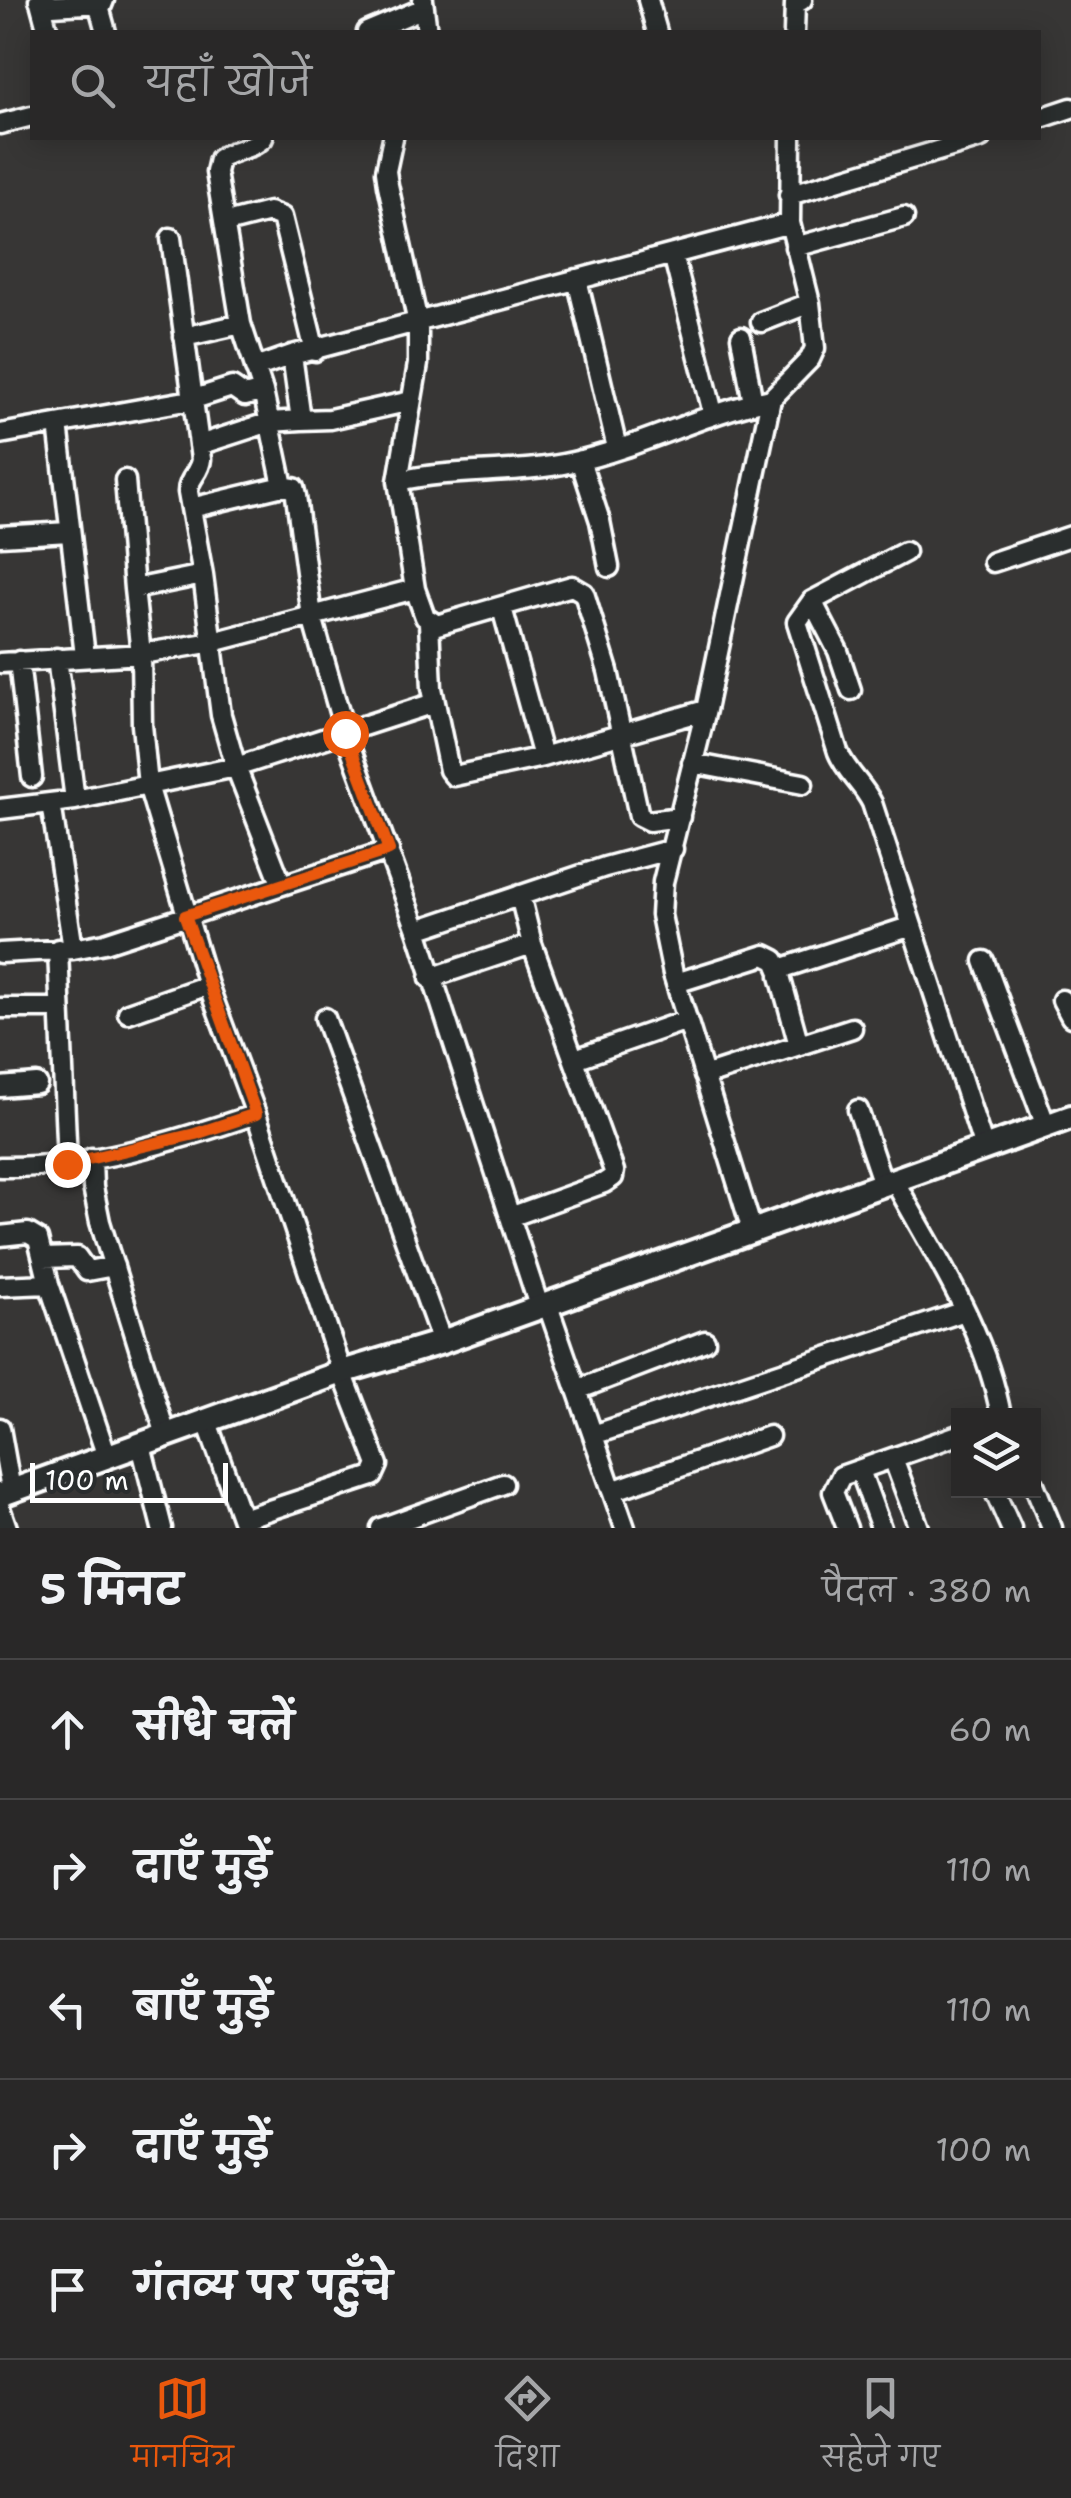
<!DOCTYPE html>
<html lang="hi">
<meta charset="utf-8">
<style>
body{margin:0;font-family:"Shantell Sans","Playpen Sans Deva",sans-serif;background:#353434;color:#f1f3f6}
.controls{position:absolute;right:30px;bottom:30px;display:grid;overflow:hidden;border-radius:0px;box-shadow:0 5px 25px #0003}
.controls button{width:90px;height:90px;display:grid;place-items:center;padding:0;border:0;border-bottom:2px solid #454445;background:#292828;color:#f1f3f6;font:50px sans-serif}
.scale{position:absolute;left:30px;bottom:25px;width:198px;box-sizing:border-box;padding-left:10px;border:5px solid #fff;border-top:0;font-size:28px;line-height:35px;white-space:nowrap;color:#fff;-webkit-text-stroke:8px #2a2d2e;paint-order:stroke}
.stop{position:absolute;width:30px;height:30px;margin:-22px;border:8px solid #ea580c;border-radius:50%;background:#fff}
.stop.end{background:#ea580c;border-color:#fff;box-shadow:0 2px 10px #0008}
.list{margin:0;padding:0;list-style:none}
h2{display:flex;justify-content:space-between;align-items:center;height:130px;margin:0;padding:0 40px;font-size:42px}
h2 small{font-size:32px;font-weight:400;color:#a5a6a8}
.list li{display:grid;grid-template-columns:65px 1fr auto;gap:30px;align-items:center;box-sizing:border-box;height:140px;padding:0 40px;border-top:2px solid #454445}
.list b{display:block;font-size:38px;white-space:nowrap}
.list em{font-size:32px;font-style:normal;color:#a5a6a8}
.icon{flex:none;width:55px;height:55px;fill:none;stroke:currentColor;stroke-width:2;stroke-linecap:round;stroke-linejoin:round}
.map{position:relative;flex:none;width:1071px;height:1528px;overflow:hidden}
.search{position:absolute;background:#292828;box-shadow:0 5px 25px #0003;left:30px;right:30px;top:30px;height:110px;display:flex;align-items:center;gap:25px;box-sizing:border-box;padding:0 35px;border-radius:0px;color:#a5a6a8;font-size:38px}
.sheet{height:830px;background:#292828}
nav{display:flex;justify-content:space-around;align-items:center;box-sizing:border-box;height:140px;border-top:2px solid #454445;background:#292828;font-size:28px;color:#a5a6a8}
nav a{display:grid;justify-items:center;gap:5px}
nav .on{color:#ea580c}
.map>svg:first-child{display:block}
</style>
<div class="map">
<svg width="1071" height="1528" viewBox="0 0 1071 1528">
<rect width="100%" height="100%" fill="#373635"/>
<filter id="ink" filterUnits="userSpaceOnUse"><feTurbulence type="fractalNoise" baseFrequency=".01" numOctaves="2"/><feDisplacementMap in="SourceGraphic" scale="20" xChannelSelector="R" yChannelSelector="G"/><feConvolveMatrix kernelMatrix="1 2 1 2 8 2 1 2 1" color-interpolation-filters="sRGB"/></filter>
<g filter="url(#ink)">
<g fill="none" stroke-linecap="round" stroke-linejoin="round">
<g stroke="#fff" stroke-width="25">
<path id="minor" d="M39 0 53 6 101 3
M104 0 100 10 106 32
M423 0 427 32
M648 0 657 32
M40 2 48 32
M367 32 424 8
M794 32 795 4 802 0
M1038 119 1071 108
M0 124 32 116
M789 195 981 138
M226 223 269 212 282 217 315 351
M171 238 201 459C200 473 188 478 188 492L203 575 221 715 236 767 281 883
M795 247 904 217
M673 254 713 413
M577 279 617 448
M761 322 810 303
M184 337 241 324
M741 337 753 403
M255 368 292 355 790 223
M301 420 330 419 411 401
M58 424 85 656
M0 434 191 400 232 387 245 396 263 391
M199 445 270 422 301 420 292 355
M580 460 600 521 609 567
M125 480 134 589 203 575
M398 481C456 468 515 475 573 462 641 447 703 413 771 399
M283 486 294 488 296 496 312 617 345 733 417 930 539 1306
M191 508 283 486 263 391 241 324 216 172 219 159C232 149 252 150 263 138
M0 536 69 532
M905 552 812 601 797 622 838 752C846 772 863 784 872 803L912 926
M993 562 1071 536
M134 589 141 654 142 725 148 785 208 985 256 1114 342 1372 378 1465 373 1476 242 1519
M415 589 425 617 437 625 572 586 584 593 608 671 639 816 649 821 680 817
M812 601 838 651 851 690
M502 608 543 757
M429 622 432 688 449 770 454 776 543 757 706 710
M57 658 75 800
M19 661 32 777
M0 663 141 654 213 642 415 589 398 481 418 364V323L388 185 386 171 393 138
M692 763 803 784
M51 803 73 949
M0 809 75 800 236 767 434 703
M417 930 605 867 673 849
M58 949 67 1164
M0 953 73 949 105 943 389 850
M984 961 1046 1126
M430 978 532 944
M676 983 765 955 775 960 780 972
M1062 1000 1071 1017
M0 1008H60
M128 1013 208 985
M325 1018 442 1342
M799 1045 780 976 783 968 912 926 984 1148
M575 1059 687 1020
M704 1076 852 1028
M0 1087 37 1084
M858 1110 883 1184
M92 1158 93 1187 100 1222 166 1435
M0 1167C88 1168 173 1142 256 1114
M894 1180C935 1256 986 1330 1001 1416
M510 1217 604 1183 613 1177 614 1171 532 944 520 895
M752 1230 673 974 661 915 663 882 706 710 771 399 810 359 815 348 810 303 790 223 791 138
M0 1236 28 1233 38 1239 49 1284 107 1457
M43 1258 77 1257 87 1271 114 1266
M0 1286 49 1284
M547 1303 625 1528
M577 1390 705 1341
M207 1422 245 1528
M0 1428 11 1490
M593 1435 965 1311
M141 1445 162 1528
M893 1458 919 1528
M860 1470 881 1528
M1034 1484 1052 1528
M994 1490 1011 1528
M612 1491 769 1436
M0 1508 7 1528
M381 1528 503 1484
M847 1528 833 1492 841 1476 958 1435"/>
</g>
<g stroke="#fff" stroke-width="30">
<path id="major" d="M0 1495 342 1372 442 1342 1071 1117"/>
</g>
<use href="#minor" stroke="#2a2d2e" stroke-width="18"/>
<use href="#major" stroke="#2a2d2e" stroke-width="22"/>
</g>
</g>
<g fill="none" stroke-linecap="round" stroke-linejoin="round" filter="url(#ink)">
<path stroke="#ea580c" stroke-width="12" d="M67 1164 195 1134 256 1114 185 916 389 850 345 733"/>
</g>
</svg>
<div class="controls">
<button><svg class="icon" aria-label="layers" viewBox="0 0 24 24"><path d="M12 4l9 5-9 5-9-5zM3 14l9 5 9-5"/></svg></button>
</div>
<div class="scale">100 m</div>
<div class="stop" style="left:345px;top:733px"></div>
<div class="stop end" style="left:67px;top:1164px"></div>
<div class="search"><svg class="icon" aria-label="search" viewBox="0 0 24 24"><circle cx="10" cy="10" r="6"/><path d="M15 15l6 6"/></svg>यहाँ खोजें</div>
</div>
<section class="sheet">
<h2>5 मिनट<small>पैदल · 380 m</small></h2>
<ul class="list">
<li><svg class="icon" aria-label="ahead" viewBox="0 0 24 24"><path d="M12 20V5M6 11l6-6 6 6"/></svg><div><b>सीधे चलें</b></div><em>60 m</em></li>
<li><svg class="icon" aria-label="right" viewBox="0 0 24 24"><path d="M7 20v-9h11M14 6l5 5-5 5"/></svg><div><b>दाएँ मुड़ें</b></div><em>110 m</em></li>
<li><svg class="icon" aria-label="left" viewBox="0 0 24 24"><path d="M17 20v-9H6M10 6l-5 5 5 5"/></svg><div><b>बाएँ मुड़ें</b></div><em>110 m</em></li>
<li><svg class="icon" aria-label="right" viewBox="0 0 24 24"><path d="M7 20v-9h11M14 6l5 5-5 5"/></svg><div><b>दाएँ मुड़ें</b></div><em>100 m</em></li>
<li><svg class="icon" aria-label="arrive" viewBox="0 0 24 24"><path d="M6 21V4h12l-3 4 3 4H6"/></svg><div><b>गंतव्य पर पहुँचे</b></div></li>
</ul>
</section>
<nav>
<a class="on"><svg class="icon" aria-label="map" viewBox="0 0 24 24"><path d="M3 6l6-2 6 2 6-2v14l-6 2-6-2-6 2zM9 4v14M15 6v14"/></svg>मानचित्र</a>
<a><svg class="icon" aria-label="directions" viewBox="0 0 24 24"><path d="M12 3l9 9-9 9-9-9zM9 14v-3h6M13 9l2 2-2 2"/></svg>दिशा</a>
<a><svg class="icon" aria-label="saved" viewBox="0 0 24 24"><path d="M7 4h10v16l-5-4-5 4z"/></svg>सहेजे गए</a>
</nav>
